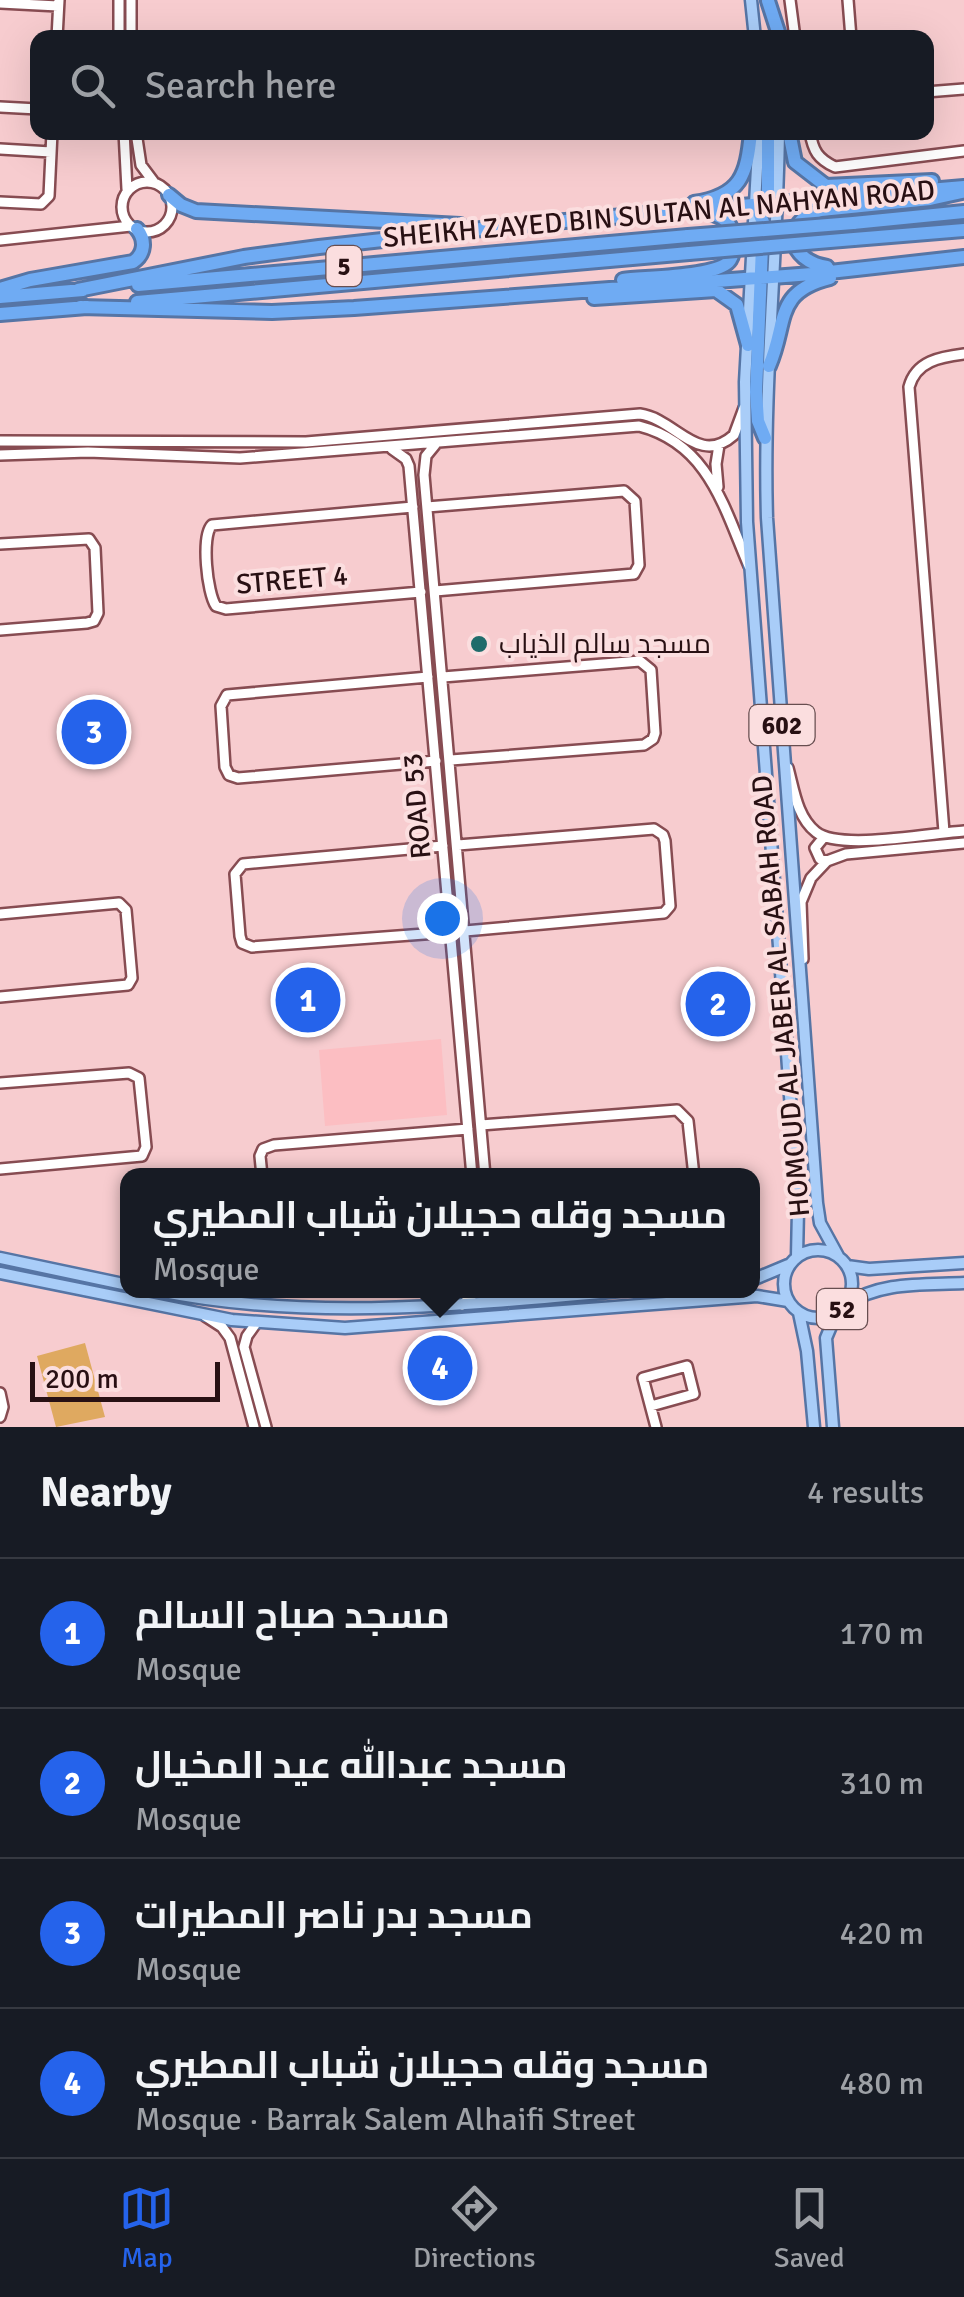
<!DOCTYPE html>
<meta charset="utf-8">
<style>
body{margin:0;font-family:Signika,Cairo,sans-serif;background:#242831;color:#f1f3f6}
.scale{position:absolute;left:30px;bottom:25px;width:190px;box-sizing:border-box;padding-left:10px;border:5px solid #281013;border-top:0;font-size:28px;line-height:35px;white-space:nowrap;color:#281013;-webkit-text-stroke:8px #fbdedf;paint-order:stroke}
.you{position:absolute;left:442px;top:918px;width:35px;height:35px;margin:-25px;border:8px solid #fff;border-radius:50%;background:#1a73e8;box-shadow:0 0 0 15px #1a73e833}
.badge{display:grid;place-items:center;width:65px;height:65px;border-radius:50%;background:#2563eb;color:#fff;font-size:32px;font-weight:700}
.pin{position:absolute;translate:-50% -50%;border:5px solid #fff;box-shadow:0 2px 10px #0006}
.popup{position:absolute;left:120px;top:1168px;width:640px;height:130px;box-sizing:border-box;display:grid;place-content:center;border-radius:20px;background:#171b24;filter:drop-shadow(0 2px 8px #0005);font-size:32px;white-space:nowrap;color:#9ea1a6}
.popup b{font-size:38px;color:#f1f3f6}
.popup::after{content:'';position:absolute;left:50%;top:100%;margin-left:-20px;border:20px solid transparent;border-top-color:#171b24}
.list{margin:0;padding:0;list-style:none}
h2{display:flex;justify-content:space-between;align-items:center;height:130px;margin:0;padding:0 40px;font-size:42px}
h2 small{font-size:32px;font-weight:400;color:#9ea1a6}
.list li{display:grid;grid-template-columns:65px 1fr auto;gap:30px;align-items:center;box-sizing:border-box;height:150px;padding:0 40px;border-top:2px solid #363941}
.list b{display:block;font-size:38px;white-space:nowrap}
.list p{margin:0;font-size:32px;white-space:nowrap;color:#9ea1a6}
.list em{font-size:32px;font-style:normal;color:#9ea1a6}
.icon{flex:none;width:55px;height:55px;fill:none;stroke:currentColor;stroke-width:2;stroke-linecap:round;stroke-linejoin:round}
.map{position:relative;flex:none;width:964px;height:1427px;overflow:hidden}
.search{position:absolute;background:#171b24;box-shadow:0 10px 40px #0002;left:30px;right:30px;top:30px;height:110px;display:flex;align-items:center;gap:25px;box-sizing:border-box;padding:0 35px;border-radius:20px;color:#9ea1a6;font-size:38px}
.sheet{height:730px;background:#171b24}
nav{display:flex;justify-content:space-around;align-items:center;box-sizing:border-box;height:140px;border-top:2px solid #363941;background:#171b24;font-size:28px;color:#9ea1a6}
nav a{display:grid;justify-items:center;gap:5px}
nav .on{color:#2563eb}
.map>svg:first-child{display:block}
</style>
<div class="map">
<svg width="964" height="1427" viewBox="0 0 964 1427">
<rect width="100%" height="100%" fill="#f7cccf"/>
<path fill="#fcbec2" d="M441 1039 447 1115 325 1126 319 1050Z"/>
<path fill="#dfa960" d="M85 1343 105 1417 56 1427 37 1356Z"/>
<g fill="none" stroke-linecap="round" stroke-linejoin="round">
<g stroke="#874c52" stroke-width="14">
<path id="minor" d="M119 0V38
M131 0V38
M790 0 795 38
M848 0 851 38
M0 3 58 6
M57 38 59 0
M926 92 964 89
M0 107 38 109
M124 132 127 189
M136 132 141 165 153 181
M810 132C813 151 818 159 835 167L964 151
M0 149 51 152
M122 207a25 25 0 1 1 50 0a25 25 0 1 1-50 0Z
M0 202 41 204 49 196 52 132
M0 240 131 226
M0 441 306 442 640 414C676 419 698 467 734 435L744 408
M435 445 426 456 424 475 485 1176
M392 449 406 459 409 466 472 1176
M0 455 88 452 240 458 639 426C709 444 724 508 749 566
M718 487 716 464 719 445
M413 507 212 525C201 536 207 593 216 606L226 609 421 592
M427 507 624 491 635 501 639 565 634 574 435 591
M0 544 89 539 95 548 98 613 94 621 87 623 0 630
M428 677 227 695 221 706 225 767 229 775 238 778 436 761
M443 677 640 661 651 670 655 733 653 739 644 745 451 760
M788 768C794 790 797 817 816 832 839 851 932 833 964 831
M944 832 909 387C916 361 940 357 964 354
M824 837 815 848 820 859 827 861
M458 845 654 829 663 835 665 841 670 906 664 913 465 931
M443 846 243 864 235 874 240 936 242 943 252 947 451 932
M0 914 119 903 126 910 132 978 128 985 0 997
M803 959 801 902 811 878 827 861 846 854 964 843
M0 1083 129 1073 139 1078 146 1147 142 1156 0 1169
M481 1125 677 1110 688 1121 694 1176
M262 1176 260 1156 263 1149 274 1145 468 1129
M500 1290 514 1299
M462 1305 478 1290
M205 1316 222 1327 230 1338 254 1427
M257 1322 247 1336 244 1347 266 1427
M0 1393 3 1407 0 1417
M651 1406 694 1394 687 1366 643 1378 656 1427"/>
</g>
<g stroke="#5675a5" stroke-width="15">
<path id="major" d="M751 0 755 38
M759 132 745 382 747 522 786 1039 798 1210 797 1256
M779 132C777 261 763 389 767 518L817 1203 820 1223 838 1256
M784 1284a34 34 0 1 1 68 0a34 34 0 1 1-68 0Z
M0 1258 128 1285
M847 1266 869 1269 964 1263
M0 1273 232 1320 345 1328 757 1296 788 1301
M752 1280 788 1265
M154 1290C314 1323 472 1304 633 1290
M846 1305C879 1281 925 1285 964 1283
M799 1313 807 1351 814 1427
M833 1427 826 1338 837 1312"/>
</g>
<g stroke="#5675a5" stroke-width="18">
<path id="highway" d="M768 1 780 38
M789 132 795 162 826 186 932 181
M169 195 181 205 196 211 460 225
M694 203C741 196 747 175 751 132
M756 206 763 222 756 392 758 421 765 438
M768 210V132
M853 223 964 212
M854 239 964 230
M827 267C788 261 780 222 821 210L930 199 962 192
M623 280C644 277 720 277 730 260 734 254 734 242 733 236 731 220 721 216 707 212
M138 285 688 236
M0 289 30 280 133 262C145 254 146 240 137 229
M78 290 244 257 319 247 518 225 964 187
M0 297 83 290
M594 298 716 290 737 305 748 345
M137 302 689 253
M80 307 272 312 354 308 812 274 964 257
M0 314 87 307
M769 366C788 323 773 292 830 278"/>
</g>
<use href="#minor" stroke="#fff" stroke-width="9"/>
<use href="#major" stroke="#a9cdf8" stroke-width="10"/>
<use href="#highway" stroke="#6fabf3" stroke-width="12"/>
<g stroke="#5675a5" stroke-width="18" stroke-linecap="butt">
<path id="highway-bridge" d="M688 236 853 223
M689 253 854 239"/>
</g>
<use href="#highway-bridge" stroke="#6fabf3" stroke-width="12"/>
</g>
<circle fill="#206c6b" stroke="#fbdedf" stroke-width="4" cx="479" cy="644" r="10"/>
<g text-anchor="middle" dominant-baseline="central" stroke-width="8" stroke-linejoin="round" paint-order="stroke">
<g fill="#fbdedf" stroke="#674e50" stroke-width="2.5">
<rect x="326.5" y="246" width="35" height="40" rx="8"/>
<rect x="749.5" y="705" width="65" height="40" rx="8"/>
<rect x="817" y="1289" width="50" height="40" rx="8"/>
</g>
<g font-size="25" font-weight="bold" fill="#281013">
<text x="344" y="266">5</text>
<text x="782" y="725">602</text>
<text x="842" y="1309">52</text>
</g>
<g font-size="28" fill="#281013" stroke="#fbdedf">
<text transform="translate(659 214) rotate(-5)">SHEIKH ZAYED BIN SULTAN AL NAHYAN ROAD</text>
<text transform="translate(292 580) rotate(-5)">STREET 4</text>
<text transform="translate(417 806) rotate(-95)">ROAD 53</text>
<text transform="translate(781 996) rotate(-95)">HOMOUD AL JABER AL SABAH ROAD</text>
</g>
<g font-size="28" fill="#281013" stroke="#fbdedf" text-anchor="start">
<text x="499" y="644">مسجد سالم الذياب</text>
</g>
</g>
</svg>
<div class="scale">200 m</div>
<div class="you"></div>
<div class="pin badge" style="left:308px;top:1000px">1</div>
<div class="pin badge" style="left:718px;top:1004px">2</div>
<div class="pin badge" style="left:94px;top:732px">3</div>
<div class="pin badge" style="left:440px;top:1368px">4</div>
<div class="popup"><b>مسجد وقله حجيلان شباب المطيري</b>Mosque</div>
<div class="search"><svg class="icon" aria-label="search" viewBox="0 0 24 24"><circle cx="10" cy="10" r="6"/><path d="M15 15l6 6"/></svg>Search here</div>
</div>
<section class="sheet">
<h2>Nearby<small>4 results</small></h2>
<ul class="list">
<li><span class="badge">1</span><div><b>مسجد صباح السالم</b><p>Mosque</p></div><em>170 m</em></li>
<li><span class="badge">2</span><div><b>مسجد عبدالله عيد المخيال</b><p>Mosque</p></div><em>310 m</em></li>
<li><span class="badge">3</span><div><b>مسجد بدر ناصر المطيرات</b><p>Mosque</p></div><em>420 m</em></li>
<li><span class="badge">4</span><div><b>مسجد وقله حجيلان شباب المطيري</b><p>Mosque · Barrak Salem Alhaifi Street</p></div><em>480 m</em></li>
</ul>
</section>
<nav>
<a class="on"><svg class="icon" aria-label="map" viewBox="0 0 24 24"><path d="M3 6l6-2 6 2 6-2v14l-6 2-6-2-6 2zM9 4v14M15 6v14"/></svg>Map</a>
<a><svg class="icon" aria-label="directions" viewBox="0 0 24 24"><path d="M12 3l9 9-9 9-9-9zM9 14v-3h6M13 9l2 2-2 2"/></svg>Directions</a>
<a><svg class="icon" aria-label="saved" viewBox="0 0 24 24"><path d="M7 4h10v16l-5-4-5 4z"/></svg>Saved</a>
</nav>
